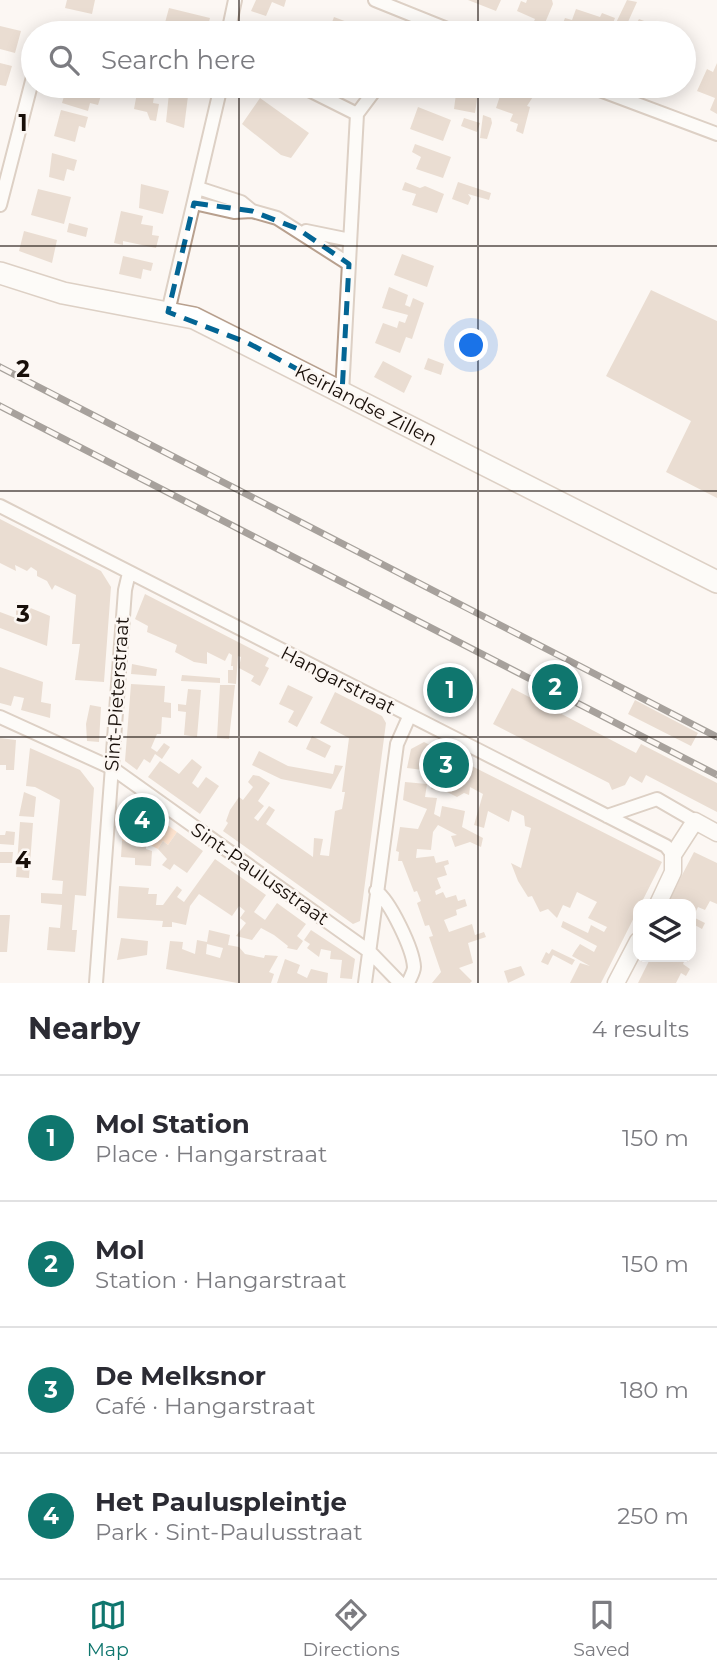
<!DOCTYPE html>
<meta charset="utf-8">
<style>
body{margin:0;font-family:Montserrat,sans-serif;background:#f7f7f7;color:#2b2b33}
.controls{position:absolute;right:21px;bottom:21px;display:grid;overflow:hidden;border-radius:14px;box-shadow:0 4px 18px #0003}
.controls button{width:63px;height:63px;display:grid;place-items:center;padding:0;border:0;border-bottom:2px solid #e1e1e2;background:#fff;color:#2b2b33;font:35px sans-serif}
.you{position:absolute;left:472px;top:346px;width:24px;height:24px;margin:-18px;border:5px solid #fff;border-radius:50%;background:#1a73e8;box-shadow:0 0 0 10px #1a73e833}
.badge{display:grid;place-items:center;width:46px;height:46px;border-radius:50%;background:#0f766e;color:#fff;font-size:23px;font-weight:700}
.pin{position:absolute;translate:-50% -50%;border:4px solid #fff;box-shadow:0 2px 7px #0006}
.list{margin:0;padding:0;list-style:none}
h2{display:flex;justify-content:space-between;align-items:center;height:91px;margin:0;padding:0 28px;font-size:30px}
h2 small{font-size:23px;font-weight:400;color:#7c7c81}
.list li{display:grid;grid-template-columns:46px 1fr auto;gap:21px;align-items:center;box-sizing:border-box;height:126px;padding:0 28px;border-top:2px solid #e1e1e2}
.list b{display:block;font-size:26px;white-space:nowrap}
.list p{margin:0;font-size:23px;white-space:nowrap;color:#7c7c81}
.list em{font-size:23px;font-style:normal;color:#7c7c81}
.icon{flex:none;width:38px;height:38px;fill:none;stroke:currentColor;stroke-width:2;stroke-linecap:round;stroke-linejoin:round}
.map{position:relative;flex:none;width:717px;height:983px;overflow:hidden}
.search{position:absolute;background:#fff;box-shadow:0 4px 18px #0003;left:21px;right:21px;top:21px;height:77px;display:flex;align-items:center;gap:18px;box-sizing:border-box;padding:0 24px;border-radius:38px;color:#7c7c81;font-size:26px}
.sheet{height:595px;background:#fff}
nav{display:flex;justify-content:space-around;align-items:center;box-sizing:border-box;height:98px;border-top:2px solid #e1e1e2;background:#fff;font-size:19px;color:#7c7c81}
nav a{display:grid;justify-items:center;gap:4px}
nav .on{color:#0f766e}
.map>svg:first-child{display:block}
</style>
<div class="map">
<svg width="717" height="983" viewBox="0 0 717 983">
<rect width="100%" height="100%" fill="#fcf7f3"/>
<path fill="#ffcba4" d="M134 801 177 832 168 845 163 841 158 849 146 843 122 841 125 808Z"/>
<path fill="#d6bdab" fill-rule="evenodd" d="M67 0H95L92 14 65 8Z
M256 0H286L284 7 272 2 266 16 251 11Z
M468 0H501L496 11Z
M527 0H552L553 4 542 30 532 26 535 19 517 11 521 1 526 3Z
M627 0 637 2 623 33 613 29Z
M169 8 210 18 206 33 163 30Z
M576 9 600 17 602 13 615 18 609 33H559L565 18 572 20Z
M334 17 355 25 352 33H328Z
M639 19 657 26 654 33H631Z
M0 26 21 31 15 53 0 49Z
M0 63 12 66 6 86 0 85Z
M717 63V114L710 110 715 98 697 91 707 69 713 72Z
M67 86H104L98 105 90 103 88 111 62 103Z
M457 86H479L475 113 454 109Z
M493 86 521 94 524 86 536 92 527 106 530 107 523 134 516 131 518 124 510 121 513 114 496 108 500 96 491 92Z
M138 87 155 90 153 103 159 104 156 121 150 120 147 112 134 109Z
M169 93 188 96 184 128 166 122Z
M260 98 309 133 291 158 281 155 242 124Z
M418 107 451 120 443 141 410 129Z
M61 110 88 117 85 128 79 126 75 142 54 136Z
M483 115 491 118 492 123 487 139 480 138Z
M464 118 480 123 477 132 461 126Z
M415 144 451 157 443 178 416 169 421 157 412 152Z
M52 153 77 160 74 171 67 169 64 181 49 177Z
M405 182 420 188 425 186 444 194 437 213 412 205 416 194 402 190Z
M458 182 491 193 489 200 468 194 471 198 468 205 452 199Z
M141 184 169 191 163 214 139 208Z
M38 189 71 197 64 224 31 215Z
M121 211 143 216 141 224 153 226 152 235 159 236 156 248 123 241V245L114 243Z
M69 223 88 228 86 237 67 232Z
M24 231 57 240 52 263 19 251Z
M402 254 434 266 427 287 394 275Z
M123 256 153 263 151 271 143 269 141 279 119 274Z
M389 287 408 295 405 305 410 307 413 298 424 303 412 339 406 337 400 353 375 343 383 323 397 328 399 321 405 323 408 315 382 308Z
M651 290 717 321V498L666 472 691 421 606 376Z
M428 358 444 364 441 375 424 369Z
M383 361 412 376 404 393 374 377Z
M0 519 101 571 111 587 104 682 75 680 80 644H72L76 595 55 585 52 590 47 581 37 576V571L31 567 27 571 15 565 16 571 0 563Z
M145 594 269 658 265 666 269 668 260 686 251 681 254 676 239 668 241 657 238 656 236 684 228 683V670H233V666H231L232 655 229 653 225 661 207 652V664L194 662 175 652 177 645 147 632 148 626 135 619Z
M16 602 50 616 47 646 0 628V612L16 618Z
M132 664 157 669 156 676 131 674Z
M0 667 43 682 41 702 51 704 50 718 21 710 24 698 14 696 11 706 0 703Z
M436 670 474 689 463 711 425 691Z
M182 675 220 678V683L181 681Z
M131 684 165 686 164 702 171 703V718L162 717 161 734H157L151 748 157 752 164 743 170 747 162 759 155 754 150 763 144 759 137 770 125 761Z
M220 685H235L229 739 217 738Z
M288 685 313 697 297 727 288 722 294 711 279 704Z
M512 688 636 753 641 744 717 783V812L646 775 642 783 630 776 625 785 612 790 609 783 493 724Z
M188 689 201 690 197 737 184 735 186 712 178 711V704L186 705Z
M335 692 382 716 386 723 360 921 353 924 223 831 228 823 226 821 230 810 239 797 243 800 253 787 248 782 253 775 259 776 270 783 258 801 264 806 254 818 258 821 269 806 275 810 266 824 313 857 314 838 323 839 320 855 329 856 335 811 342 809 345 792H342L349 738 320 723Z
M635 700 698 733 691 746 628 714Z
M90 705 101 707 99 742 87 741 86 724Z
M312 736 331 746 325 758 306 749Z
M0 738 16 740 14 770H6V765H0Z
M424 742 662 862 601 983H570L580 963 590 966 572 956 575 951 580 944 594 952 597 946 561 927 563 921 588 933 591 925 604 932 607 927 588 918 597 902 577 892 570 908 563 905 557 918 548 909 540 912 532 896 528 897 518 881 511 863 521 868 531 828 525 826 524 816 512 810 509 822 488 811 484 828 474 825 483 794 470 787 469 795 464 793 457 797 445 791 431 789 436 768 433 767 431 771 407 768 411 749Z
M30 748 80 770 94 788 86 896 75 895 72 930H77L75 952 47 950 49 927 60 928 62 905 41 903V893L62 894 63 881 52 880 60 800 35 787 26 786Z
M259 751 288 766 333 774 335 765 343 766 331 789 281 779 252 765Z
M192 759 202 767 192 783 198 788 206 777 219 786 200 814 148 777 160 761 179 774Z
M405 782 427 784 425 797 437 798 434 814 440 817 442 806 465 811 462 827 483 838 481 847 470 842 455 847 451 836 457 835 438 825 433 832 431 850 417 849 416 858 434 856 436 863 448 860 449 864 444 866 447 875 437 878 441 888 435 891 436 895 443 892 446 898 456 895 458 901 465 899 467 906 456 910 457 915 444 920 449 932 472 924 475 935 484 932 486 937 468 943 473 963 459 968 472 981 470 983H432L441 972 429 937 433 936 429 925 425 926 417 903 421 901 417 891 414 892 402 861H398L399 852 396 851 400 827 418 829 427 809 403 800Z
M24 792 36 797 34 817 19 816Z
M20 822 33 823 29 878 16 877Z
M6 831 15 832 14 845 0 844V835H5Z
M177 832 203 851 187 873 174 864 170 870 162 865 167 859 158 849 163 841 168 845Z
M122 841 146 843V849L152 851 151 866 135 865V858L121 857Z
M0 852H13L12 863H0Z
M694 852 717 863V904L710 901 705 910 698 907 693 917 705 923 702 929 691 923V904H667Z
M215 859 266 895 254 912 265 920 277 903 306 924 297 936 303 941 297 950 287 948 288 946 274 935 261 928 252 940 236 936 246 923 240 918 245 911 239 906 232 916 199 894 190 906 186 925 172 922V927H162L163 921 117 918 119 886 149 888 148 894H157L156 905H163L177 886 182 890 177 897 184 902Z
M0 915H10L7 952H0Z
M209 930 230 935 228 945 239 947 245 954 264 958 265 955 278 956 269 972 274 974 271 983H237L166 969 170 941 183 942 182 949 195 954 197 940 207 942ZM207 944 223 948 220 958 206 954Z
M311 930 355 959 352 979 340 978 342 960 330 959 331 951 321 949 319 957 307 948 310 944 304 940Z
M121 938 148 941 147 955 117 960Z
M552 949 575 960 572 965 553 955 548 965 541 962 546 952 549 954Z
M651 957H686L683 964 690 969 686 976 681 973 676 983H638Z
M285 959 300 965 297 973 307 978 311 969 328 973 327 983H277Z
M521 966 525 975 508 983 504 971Z"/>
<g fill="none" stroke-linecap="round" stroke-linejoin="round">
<g stroke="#b8a08e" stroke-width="16">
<path id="minor" d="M375 0 457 33
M228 33 235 0
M416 33 424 20
M301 86 357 114
M589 86 717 134
M198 188 241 202 252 211
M194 203 234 212 252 211 277 218 349 264
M0 205 33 77
M306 231 350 240
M168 312 221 86
M342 393 357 114 378 86
M0 506 666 846 673 855
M0 717 112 768 370 952 400 983
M607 816 657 799 695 821
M376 891C390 901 413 949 414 967 414 972 410 978 408 983
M96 983 125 590 129 573
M365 983 397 744 409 717"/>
</g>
<g stroke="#b8a08e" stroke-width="19">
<path id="tertiary" d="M658 904 673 872V855L695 821 717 833
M616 983 638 941"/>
</g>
<g stroke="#b8a08e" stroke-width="24">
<path id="primary" d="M0 273 63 293 194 318 717 582"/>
</g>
<use href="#minor" stroke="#fff" stroke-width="12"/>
<use href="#tertiary" stroke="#fff" stroke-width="16"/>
<use href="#primary" stroke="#fff" stroke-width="21"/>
<g stroke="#413933" stroke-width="7">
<path id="rail" d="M0 367 717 737
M0 406 717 775"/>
</g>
<use href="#rail" stroke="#fcf7f3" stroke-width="4.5" stroke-dasharray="13" stroke-linecap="butt"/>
</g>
<path d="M0 0H717V983H0ZM194 203 252 211 298 229 349 264 342 393 248 343 168 312Z" fill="#fcf7f3" fill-opacity=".55" fill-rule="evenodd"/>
<path fill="none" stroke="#036594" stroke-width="5" stroke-dasharray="14 9" stroke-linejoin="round" d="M194 203 252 211 298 229 349 264 342 393 248 343 168 312Z"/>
<path fill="none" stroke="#180f09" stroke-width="2" stroke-opacity="0.55" d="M239 0V33M478 0V33M239 86V983M478 86V983M0 246H717M0 491H717M0 737H717"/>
<g text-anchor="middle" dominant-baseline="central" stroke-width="5" stroke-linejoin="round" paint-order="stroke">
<g font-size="19" fill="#180f09" stroke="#fcf7f3">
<text transform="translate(366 405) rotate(27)">Keirlandse Zillen</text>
<text transform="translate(338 680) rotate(27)">Hangarstraat</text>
<text transform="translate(117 694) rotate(-86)">Sint-Pieterstraat</text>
<text transform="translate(260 874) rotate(35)">Sint-Paulusstraat</text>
</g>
</g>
<g font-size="23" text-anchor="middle" font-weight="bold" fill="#180f09" stroke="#fcf7f3" stroke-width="5" stroke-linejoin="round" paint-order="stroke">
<text x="23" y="131">1</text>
<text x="23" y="377">2</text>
<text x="23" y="622">3</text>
<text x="23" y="868">4</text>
</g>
</svg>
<div class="controls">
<button><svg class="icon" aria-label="layers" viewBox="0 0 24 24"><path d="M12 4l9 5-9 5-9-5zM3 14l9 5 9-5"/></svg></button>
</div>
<div class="you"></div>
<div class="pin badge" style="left:450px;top:690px">1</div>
<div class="pin badge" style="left:555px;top:687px">2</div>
<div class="pin badge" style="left:446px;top:765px">3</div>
<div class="pin badge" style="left:142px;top:820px">4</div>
<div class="search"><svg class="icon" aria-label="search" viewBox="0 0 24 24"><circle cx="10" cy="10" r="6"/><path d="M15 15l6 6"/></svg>Search here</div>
</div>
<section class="sheet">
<h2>Nearby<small>4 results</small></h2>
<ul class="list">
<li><span class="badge">1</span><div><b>Mol Station</b><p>Place · Hangarstraat</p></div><em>150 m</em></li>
<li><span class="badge">2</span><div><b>Mol</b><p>Station · Hangarstraat</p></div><em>150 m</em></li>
<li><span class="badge">3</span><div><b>De Melksnor</b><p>Café · Hangarstraat</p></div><em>180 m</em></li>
<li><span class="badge">4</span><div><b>Het Pauluspleintje</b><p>Park · Sint-Paulusstraat</p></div><em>250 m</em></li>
</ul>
</section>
<nav>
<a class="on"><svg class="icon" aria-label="map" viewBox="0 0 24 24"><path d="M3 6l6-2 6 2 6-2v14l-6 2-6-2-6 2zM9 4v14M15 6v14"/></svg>Map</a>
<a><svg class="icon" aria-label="directions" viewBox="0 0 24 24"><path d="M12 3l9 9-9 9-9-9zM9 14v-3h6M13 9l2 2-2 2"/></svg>Directions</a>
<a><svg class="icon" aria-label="saved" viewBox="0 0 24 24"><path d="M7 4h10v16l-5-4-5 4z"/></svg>Saved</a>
</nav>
